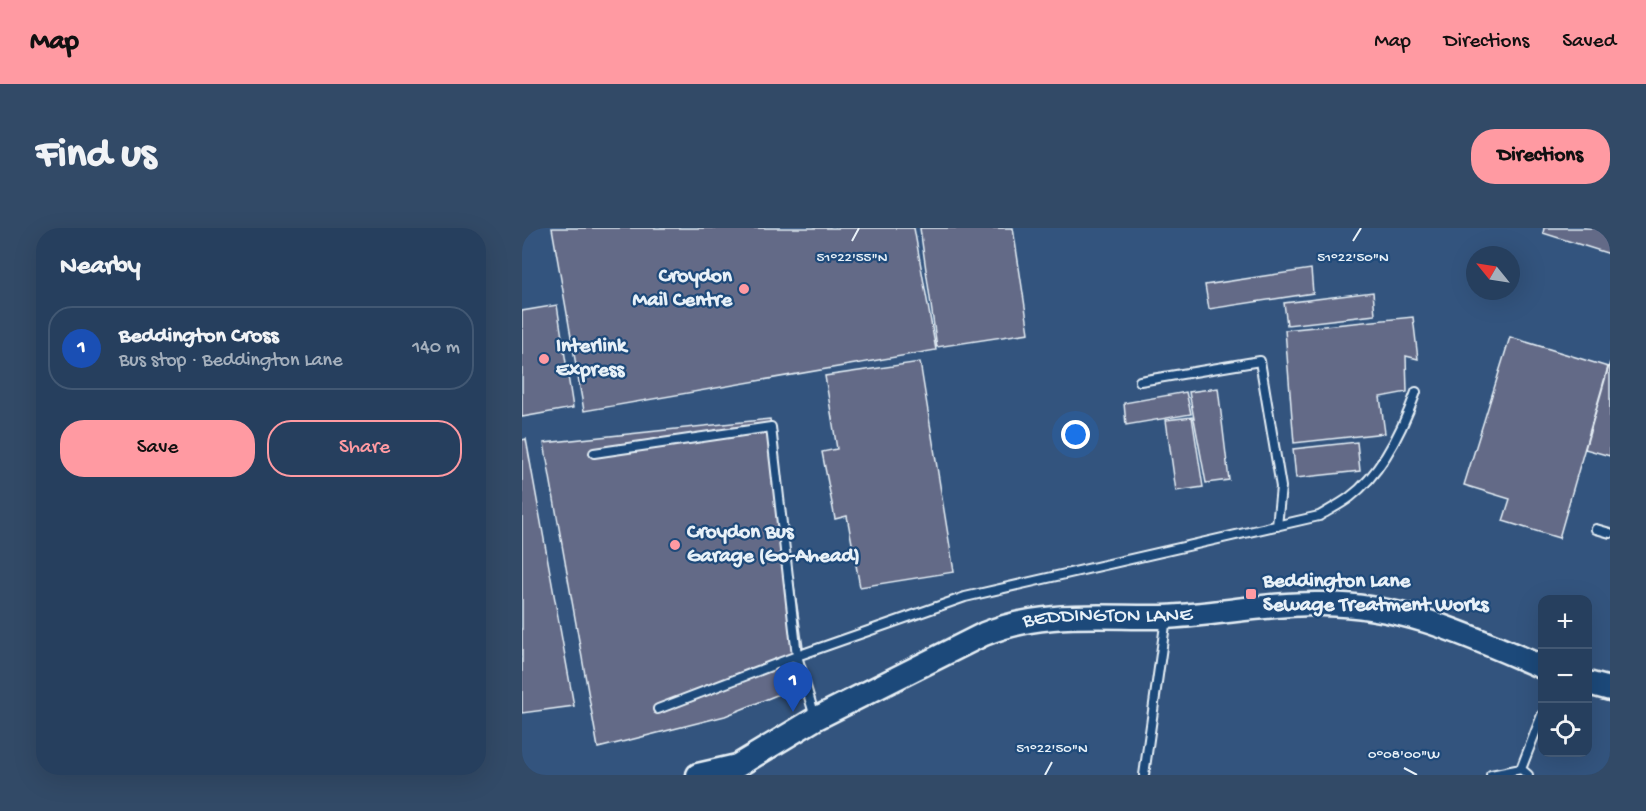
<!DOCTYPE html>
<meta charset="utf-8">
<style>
body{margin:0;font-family:"Gochi Hand",sans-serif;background:#324a67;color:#f1f3f6}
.controls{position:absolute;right:18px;bottom:18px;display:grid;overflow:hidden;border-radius:12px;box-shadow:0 6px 24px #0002}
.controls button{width:54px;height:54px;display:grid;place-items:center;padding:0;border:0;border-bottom:2px solid #425873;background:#263f5e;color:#f1f3f6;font:30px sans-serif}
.compass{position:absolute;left:944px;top:18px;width:54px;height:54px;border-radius:50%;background:#263f5e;box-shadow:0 6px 24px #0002;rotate:300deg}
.you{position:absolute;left:554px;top:207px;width:21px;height:21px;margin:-15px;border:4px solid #fff;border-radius:50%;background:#1a73e8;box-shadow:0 0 0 9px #1a73e833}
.badge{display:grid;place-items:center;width:39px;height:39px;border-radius:50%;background:#ff9aa2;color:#fff;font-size:20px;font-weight:700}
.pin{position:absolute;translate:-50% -50px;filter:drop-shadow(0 2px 3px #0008)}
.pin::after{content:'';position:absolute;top:32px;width:21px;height:18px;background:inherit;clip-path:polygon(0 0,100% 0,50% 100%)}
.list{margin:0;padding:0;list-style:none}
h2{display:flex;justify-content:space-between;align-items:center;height:78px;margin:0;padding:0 24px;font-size:26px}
h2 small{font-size:20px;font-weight:400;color:#a4afbc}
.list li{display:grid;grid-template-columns:39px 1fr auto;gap:18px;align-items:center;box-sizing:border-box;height:84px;margin:0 12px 12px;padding:0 12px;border:2px solid #425873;border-radius:24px}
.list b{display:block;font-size:22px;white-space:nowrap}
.list p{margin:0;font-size:20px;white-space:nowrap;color:#a4afbc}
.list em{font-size:20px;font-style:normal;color:#a4afbc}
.actions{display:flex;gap:12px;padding:18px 24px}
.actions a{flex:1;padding:14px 0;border:2px solid #ff9aa2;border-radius:24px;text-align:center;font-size:21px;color:#ff9aa2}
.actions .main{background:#ff9aa2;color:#111}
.icon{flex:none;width:33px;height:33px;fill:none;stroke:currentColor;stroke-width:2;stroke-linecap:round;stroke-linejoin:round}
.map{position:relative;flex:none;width:1088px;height:547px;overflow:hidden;border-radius:24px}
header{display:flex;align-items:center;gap:36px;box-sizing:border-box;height:84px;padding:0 30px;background:#ff9aa2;color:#111}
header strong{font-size:28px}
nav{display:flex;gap:33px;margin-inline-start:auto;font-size:21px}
.intro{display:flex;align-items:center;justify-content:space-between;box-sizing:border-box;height:144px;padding:0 36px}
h1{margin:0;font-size:42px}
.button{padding:15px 27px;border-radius:24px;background:#ff9aa2;color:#111;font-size:21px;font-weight:700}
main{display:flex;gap:36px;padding:0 36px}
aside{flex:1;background:#263f5e;border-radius:24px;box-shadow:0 6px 24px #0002}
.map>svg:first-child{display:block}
</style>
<header>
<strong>Map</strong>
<nav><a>Map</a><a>Directions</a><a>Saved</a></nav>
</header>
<div class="intro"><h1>Find us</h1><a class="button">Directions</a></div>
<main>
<aside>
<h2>Nearby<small></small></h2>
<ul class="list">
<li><span class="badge" style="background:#1a4fb4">1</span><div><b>Beddington Cross</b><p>Bus stop · Beddington Lane</p></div><em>140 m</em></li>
</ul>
<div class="actions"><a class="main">Save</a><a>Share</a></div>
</aside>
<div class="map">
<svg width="1088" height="547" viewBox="0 0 1088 547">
<rect width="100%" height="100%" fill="#33547e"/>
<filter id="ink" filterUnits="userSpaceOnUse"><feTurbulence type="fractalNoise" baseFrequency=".0167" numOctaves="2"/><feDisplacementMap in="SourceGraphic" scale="12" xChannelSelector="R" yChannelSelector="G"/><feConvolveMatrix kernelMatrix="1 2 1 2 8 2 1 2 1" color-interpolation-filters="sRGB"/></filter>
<g filter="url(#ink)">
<path fill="#636a87" stroke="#e8f1f8" stroke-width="1.5" d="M30 0H392L414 122 62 183Z
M398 0H491L507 105 415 119Z
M1022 0H1088V26L1021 5Z
M789 41 791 65 687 81 683 57Z
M851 64 853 87 765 97 762 75Z
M35 77 51 180 0 189V83Z
M891 89 896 131 884 128 885 164 858 169 863 205 772 215 763 102Z
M988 109 1086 139 1037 310 981 293 988 271 942 257Z
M398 134 432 344 338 359 325 288 313 291 300 224 315 221 303 148Z
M1088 134V228L1063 221Z
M696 160 707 252 684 255 667 164Z
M664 164 669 186 604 197 602 175Z
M670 189 681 259 654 263 644 192Z
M248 191 281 420H274L266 432 272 460 203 488 76 520 22 215Z
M4 211 52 478 0 485V212Z
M835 214 838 243 774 250 771 221Z"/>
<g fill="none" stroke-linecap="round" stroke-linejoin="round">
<g stroke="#e8f1f8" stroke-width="12">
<path id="lane" d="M618 153 738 133 759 259 755 298
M72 225 249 199 275 428 136 481
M1074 301 1088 305
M293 489 275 428 443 369 797 288C807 282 819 276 828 269 860 245 881 200 894 164
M999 541 1006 547
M622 547 644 390
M969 547 999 541 1020 487"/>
</g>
<g stroke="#e8f1f8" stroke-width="27">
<g id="secondary">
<path d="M1066 455 1088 461"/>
<path id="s1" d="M176 547 215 538 293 491 462 406C521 382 579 390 641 389 694 387 746 375 800 376 883 377 945 407 1020 439"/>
</g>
</g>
<use href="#lane" stroke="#1f4a7a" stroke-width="8"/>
<use href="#secondary" stroke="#1f4a7a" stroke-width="22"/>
</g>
</g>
<path fill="none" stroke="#e8f1f8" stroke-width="2" d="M330 13 337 0M831 13 839 0M882 540 895 547M523 547 530 534"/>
<g fill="#ff9aa2" stroke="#1f4a7a" stroke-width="2">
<circle cx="222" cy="61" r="6"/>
<circle cx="22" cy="131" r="6"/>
<circle cx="153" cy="317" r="6"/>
<rect x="723" y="360" width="12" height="12" rx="3"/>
</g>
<g text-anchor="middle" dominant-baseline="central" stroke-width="4.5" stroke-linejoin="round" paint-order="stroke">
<g font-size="21" font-weight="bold" fill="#e8f1f8" stroke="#1f4a7a" text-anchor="start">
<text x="210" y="49" text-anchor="end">Croydon<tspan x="210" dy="24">Mail Centre</tspan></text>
<text x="34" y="119">Interlink<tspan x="34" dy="24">Express</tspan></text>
<text x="165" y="305">Croydon Bus<tspan x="165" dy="24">Garage (Go-Ahead)</tspan></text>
<text x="741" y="354">Beddington Lane<tspan x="741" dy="24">Sewage Treatment Works</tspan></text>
</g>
<g font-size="21" fill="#e8f1f8" stroke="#1f4a7a">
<text stroke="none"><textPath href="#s1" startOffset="446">BEDDINGTON LANE</textPath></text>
</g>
</g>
<g font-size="15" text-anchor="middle" fill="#e8f1f8" stroke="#1f4a7a" stroke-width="4.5" stroke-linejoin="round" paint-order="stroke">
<text x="330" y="33">51°22'55"N</text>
<text x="831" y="33">51°22'50"N</text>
<text x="530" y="524">51°22'50"N</text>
<text x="882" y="530">0°08'00"W</text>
</g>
</svg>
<div class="controls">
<button>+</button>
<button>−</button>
<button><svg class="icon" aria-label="locate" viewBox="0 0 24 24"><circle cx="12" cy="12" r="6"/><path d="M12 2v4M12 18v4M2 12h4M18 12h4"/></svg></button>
</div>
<svg class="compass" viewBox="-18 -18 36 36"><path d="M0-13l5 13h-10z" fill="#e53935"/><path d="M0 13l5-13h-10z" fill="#a4afbc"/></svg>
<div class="you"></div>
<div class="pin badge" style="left:271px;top:484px;background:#1a4fb4">1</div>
</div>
</main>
